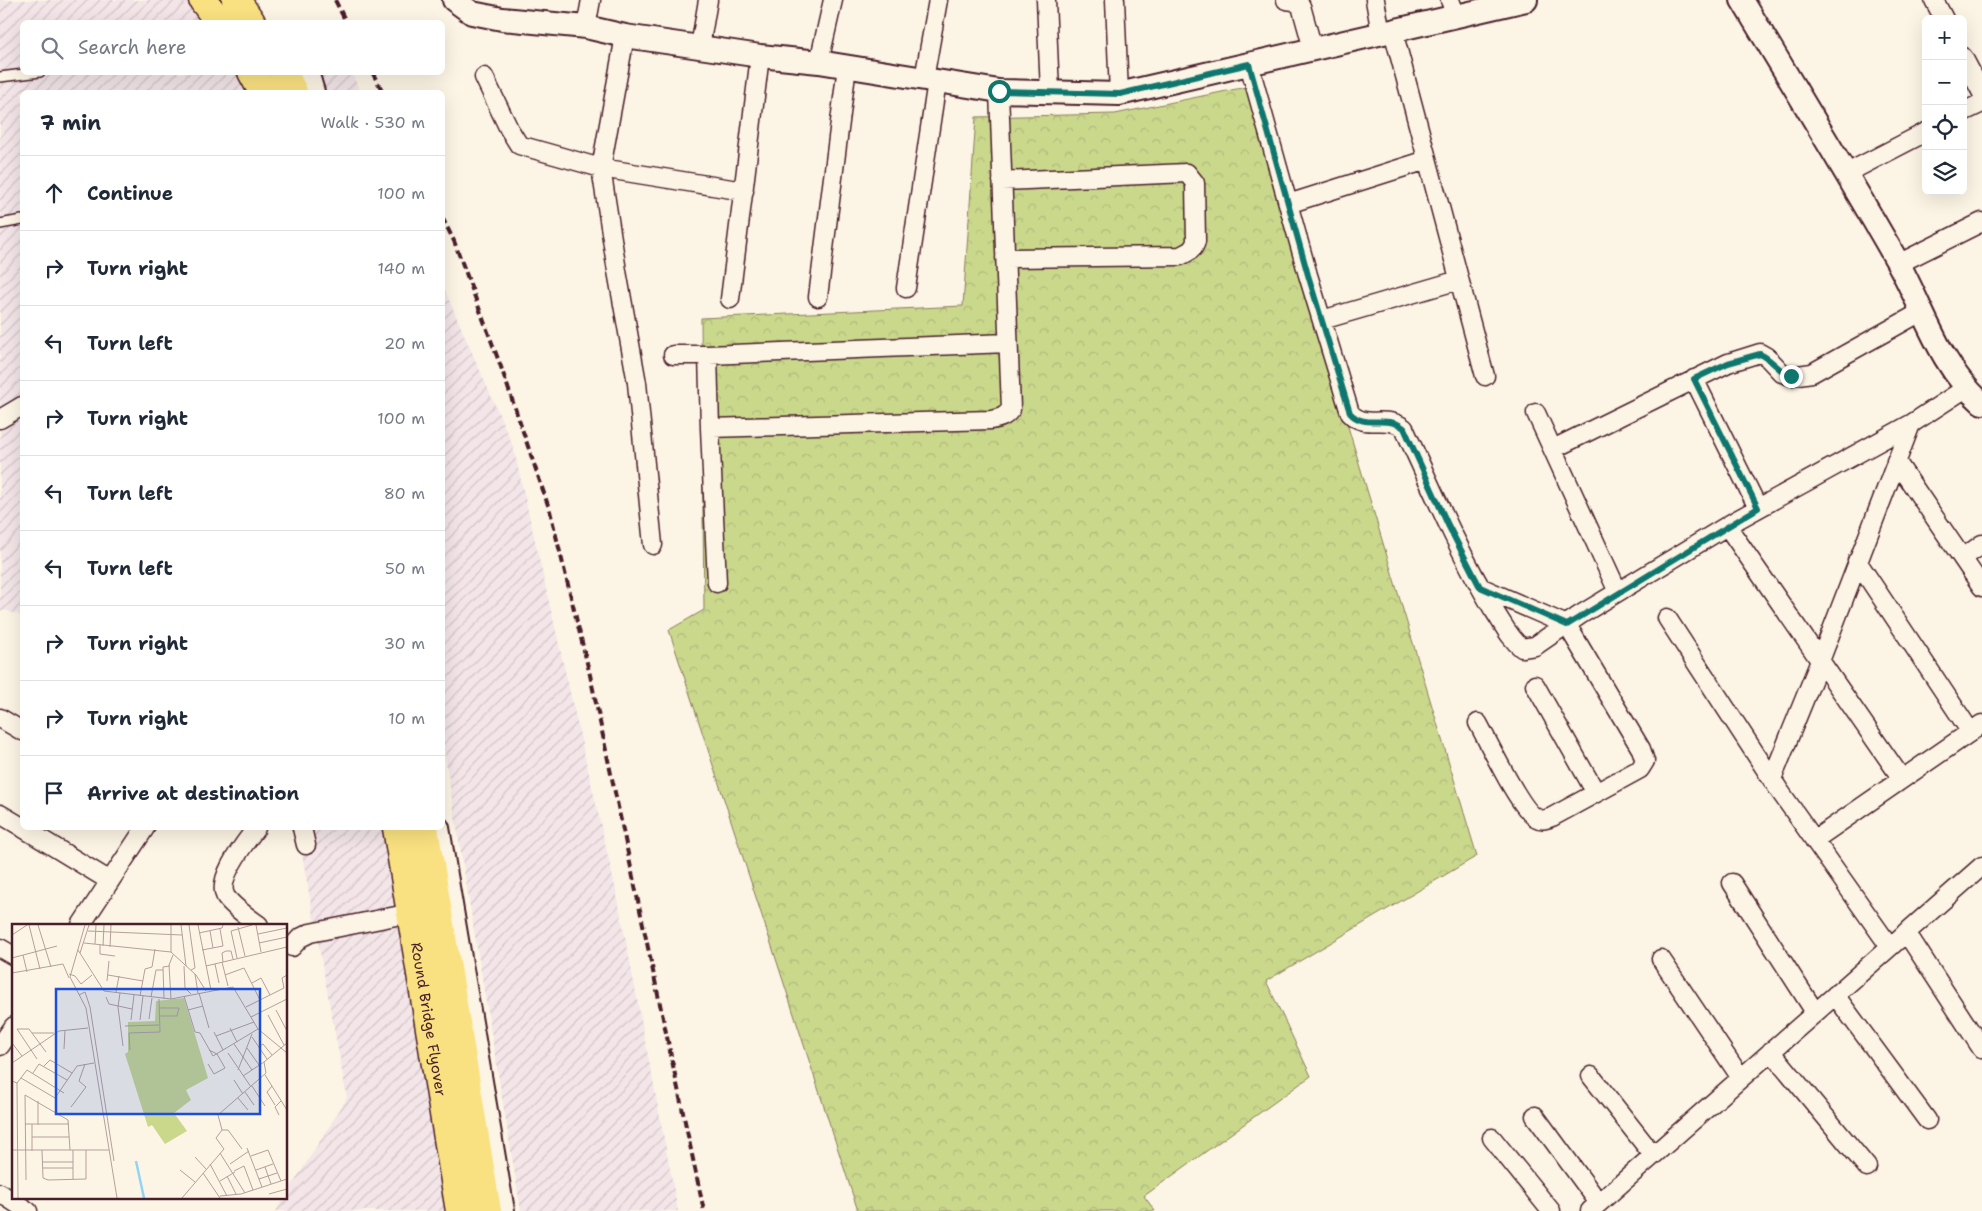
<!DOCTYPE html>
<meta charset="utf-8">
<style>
body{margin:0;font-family:"Shantell Sans",sans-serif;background:#f2f2f3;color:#1f2937}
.controls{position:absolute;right:15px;top:15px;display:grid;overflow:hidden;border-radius:8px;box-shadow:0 5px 20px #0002}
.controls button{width:45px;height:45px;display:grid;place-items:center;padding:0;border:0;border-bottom:1px solid #e0e1e3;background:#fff;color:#1f2937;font:25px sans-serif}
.stop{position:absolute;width:15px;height:15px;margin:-11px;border:4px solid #0f766e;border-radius:50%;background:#fff}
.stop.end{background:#0f766e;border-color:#fff;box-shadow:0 1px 5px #0008}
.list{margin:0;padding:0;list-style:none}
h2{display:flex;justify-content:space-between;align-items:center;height:65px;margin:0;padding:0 20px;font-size:21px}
h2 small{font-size:16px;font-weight:400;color:#747a83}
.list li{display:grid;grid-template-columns:32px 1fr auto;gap:15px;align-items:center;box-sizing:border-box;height:75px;padding:0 20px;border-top:1px solid #e0e1e3}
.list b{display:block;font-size:19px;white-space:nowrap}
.list em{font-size:16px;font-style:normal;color:#747a83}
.icon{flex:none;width:28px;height:28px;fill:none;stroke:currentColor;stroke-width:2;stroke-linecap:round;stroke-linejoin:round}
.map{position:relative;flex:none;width:1982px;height:1211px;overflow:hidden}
.search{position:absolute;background:#fff;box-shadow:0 5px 20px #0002;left:20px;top:20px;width:425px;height:55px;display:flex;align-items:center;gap:12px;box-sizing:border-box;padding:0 18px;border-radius:8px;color:#747a83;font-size:19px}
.panel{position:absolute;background:#fff;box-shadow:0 5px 20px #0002;left:20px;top:90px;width:425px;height:740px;border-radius:8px}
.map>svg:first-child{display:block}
</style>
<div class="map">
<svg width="1982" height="1211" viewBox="0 0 1982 1211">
<defs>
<pattern id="industrial-furrows" width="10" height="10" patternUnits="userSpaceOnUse" patternTransform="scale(1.25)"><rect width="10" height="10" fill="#f3e5e8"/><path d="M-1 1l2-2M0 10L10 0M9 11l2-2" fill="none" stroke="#d2c4c7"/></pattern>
<pattern id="forest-crowns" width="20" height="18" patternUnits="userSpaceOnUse" patternTransform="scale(1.25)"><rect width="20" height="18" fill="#cad88c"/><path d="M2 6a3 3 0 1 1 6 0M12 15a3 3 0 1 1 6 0" fill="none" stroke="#afb979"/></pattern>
</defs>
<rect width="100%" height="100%" fill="#fcf5e5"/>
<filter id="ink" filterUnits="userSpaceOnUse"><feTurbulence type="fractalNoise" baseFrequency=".02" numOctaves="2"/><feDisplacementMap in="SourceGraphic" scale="10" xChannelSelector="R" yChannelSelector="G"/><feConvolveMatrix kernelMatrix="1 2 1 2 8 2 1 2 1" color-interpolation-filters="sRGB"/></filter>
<g filter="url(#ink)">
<path fill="url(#industrial-furrows)" d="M0 0H206L219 22H22V72L249 73 261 92H22V616L5 610 0 612Z
M352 73 360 92H326L320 74Z
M442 284 513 446 617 895 678 1211H521L443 745Z
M297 828H384L446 1211H276L347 1098Z"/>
<path fill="url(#forest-crowns)" stroke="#8a7c5c" d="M1246 87 1477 856 1266 981 1311 1076 1144 1196 1155 1211H858L669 630 704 610 701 318 963 306 976 117 1115 114Z"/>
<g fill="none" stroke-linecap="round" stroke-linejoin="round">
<g stroke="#4a1f2b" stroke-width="12">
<path id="service" d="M0 77 40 72
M0 224 22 220"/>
</g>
<g stroke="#4a1f2b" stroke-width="21">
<path id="minor" d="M1046 0 1050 92
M1115 0 1119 94
M1286 0 1294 1 1301 6 1313 49
M1375 0 1381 34
M1450 0 1456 16
M1934 0 1944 19
M586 27 591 0
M1393 31 1485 376
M625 36 601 168 617 271 637 383 653 545
M700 47 708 0
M1963 57 1982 93
M819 62 833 0
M1249 64 1308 275 1350 413C1365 430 1387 414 1404 428 1432 489 1458 551 1493 609 1502 622 1509 638 1522 648L1535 646 1580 615 1735 521 1911 424 1966 388
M484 77 509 129 519 145 601 168 744 191
M924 79 938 0
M1963 112 1982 103
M1847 173 1926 132
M1002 181 1187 173 1195 183 1196 241C1194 250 1188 252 1180 256L1005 258
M1288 204 1427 160
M1898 264 1982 222
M906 288 937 81
M818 297 847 66
M730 299 760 56
M1322 320 1459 280
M673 355H708L1008 343
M708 355 710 428
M1694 379 1758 508
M1536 413 1618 592
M0 419 22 406
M1553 449 1728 363 1760 353 1767 357 1782 373 1791 376 1812 373 1921 312
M1896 461 1982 587
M1727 526 1902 779
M1963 558 1982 544
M1857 561 1970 731
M717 583 710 428 991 420C1001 418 1005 417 1011 409L999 91
M1667 618 1779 790 1890 947
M1535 685 1596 793
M0 718 22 731
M1478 723C1488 741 1521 812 1537 818 1542 821 1547 819 1552 817L1640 769 1645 761 1641 749 1567 625 1480 587
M1772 779 1820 661 1911 424
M0 814 22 827
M23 828 110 881
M256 828C246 842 215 879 226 897 234 908 248 917 259 925
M302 828 306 845
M1814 840 1982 724
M1732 883 1815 1012
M81 925 145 828
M1906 932 1982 1049
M292 947 300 938 310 933 401 915
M0 948 14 956
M1661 959 1741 1078
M1835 995 1927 1120
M0 1046 14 1026
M1771 1051 1867 1167
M1591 1076 1653 1155
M1535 1116 1599 1203
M1492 1138 1551 1211
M0 1193 28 1211
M1590 1211 1982 866"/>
</g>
<g stroke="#4a1f2b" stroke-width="26">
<path id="tertiary" d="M454 0 472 13 502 19 586 27 625 36 760 56 819 62 999 91 1119 94 1526 0
M1742 0C1794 87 1847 173 1897 261 1924 309 1939 366 1982 403
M307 72 313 92
M438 828 503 1211"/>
</g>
<g stroke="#4a1f2b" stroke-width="31">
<g id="primary">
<path d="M203 0 219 22"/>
<path d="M236 0 251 22"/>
<path d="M252 72 263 92"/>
<path d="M283 72 293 92"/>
<path id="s1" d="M397 828 460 1211"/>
<path d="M424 828 487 1211"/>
</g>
</g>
<use href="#service" stroke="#fcf5e5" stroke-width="9"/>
<use href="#minor" stroke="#fcf5e5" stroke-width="18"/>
<use href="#tertiary" stroke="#fcf5e5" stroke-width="22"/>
<use href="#primary" stroke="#f9e181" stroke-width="28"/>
<path stroke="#4a1f2b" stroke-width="4" stroke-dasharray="8 4" stroke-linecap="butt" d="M335 0 346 22
M372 72 383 92
M442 217 454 241 501 367 550 511 590 675 704 1211"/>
</g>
</g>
<g fill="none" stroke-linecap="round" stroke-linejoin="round" filter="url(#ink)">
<path stroke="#0f766e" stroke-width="6" d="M999 91 1120 94 1249 64 1308 275 1350 413C1365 430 1387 414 1404 428L1448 525 1480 587 1567 625 1758 508 1694 379 1728 363 1760 354C1772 359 1778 371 1791 376"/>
</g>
<g text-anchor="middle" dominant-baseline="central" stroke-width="5" stroke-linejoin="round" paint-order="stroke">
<g font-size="15" fill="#4a1f2b" stroke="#fcf5e5">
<text stroke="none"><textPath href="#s1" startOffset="194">Round Bridge Flyover</textPath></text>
</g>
</g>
<g transform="translate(12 924)">
<rect width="275" height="275" fill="#fcf5e5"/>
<path d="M172 74 196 154 174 166 179 176 162 189 175 207 153 220 140 201 136 203 113 130 116 128V98L143 97 144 77Z" fill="#cad88c"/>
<path fill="none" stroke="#93d4f5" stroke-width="2.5" d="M124 237 132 274"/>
<path fill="none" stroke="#b59f9b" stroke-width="1" d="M17 1 28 45M26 1 39 43M73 1 58 53 74 84 105 274M159 1V28L184 51 194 67M169 1 174 42M177 1 183 44 179 46M186 1 199 66M244 1 249 28M226 3 233 32M76 7 170 11M198 7 201 24M187 9 210 4 211 1M246 10 275 4M0 11 15 1M72 19 159 28M247 19 275 13M83 20 84 1M88 21V30L103 32M91 22 92 1M98 23 99 1M66 26 92 67 159 75 221 63 246 105 275 129M190 26 211 22 208 5M68 29 77 1M11 31 15 48M0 34 45 22M225 34 219 7 240 1M210 38 216 62M211 38 210 29 214 27H219L221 35M203 40 207 59M172 42 173 64 179 70M194 42 275 23M0 49 51 40 57 54M57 50 63 52 69 60 80 51M183 50 186 69M96 51 131 57M213 51 232 44 248 76M95 57 97 37M240 59 249 54 258 71M104 68 107 52M108 69 106 83 111 122M187 69 197 104M67 71 73 68 78 83 102 237M128 72 133 45 140 43 143 25M172 72 183 108 188 109 201 132 246 105M94 73 97 80 120 85M139 73 144 46H151M152 75 151 43 158 42M159 75 157 41 161 31M234 83 272 64 270 54 275 51M147 84H167L165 92H147M176 86 191 82M264 86 275 107M256 91 272 121M239 93 275 75M137 95 140 74M119 96 122 71M128 96 131 72M113 102 147 101M218 104 225 118M202 108 211 126M20 109H42M204 112 242 98M240 113 255 135M0 119 10 132M222 120 240 146M246 123 251 120 260 131M235 124 247 141M52 125 53 106M118 126 117 109 148 108 147 75M216 129 239 163M25 135 5 105H17L34 128M0 139 47 107 76 104M196 140 202 150 213 144 205 130 197 126M32 142 38 136 60 149M226 146 240 110M21 149 27 140 55 156M253 151 275 186M231 152 252 138M9 154 43 174 65 142 82 139M222 156 231 170M0 157 5 159 6 274M5 159 15 146 52 169M240 162 253 182M260 162 255 168 263 181M233 168 242 181M226 174 236 186M26 177V201M59 183 74 163 67 157 73 140M267 191 263 183 269 177M0 194V211M13 200H57M20 200V227M210 206 206 191 254 149 252 138 275 119M210 206H216L230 225M20 213H57M235 224 250 263M0 226H97M30 226 31 254 36 256 74 255V226M208 229 233 269M239 232 256 226 269 257M183 233 194 245M31 238H61M198 240 215 272M218 240 237 227M253 243 259 260M31 244H61M168 246 183 258M244 246 261 240M222 247 232 242 241 266M191 249 208 274M215 252 224 270M61 255V226M247 255 265 249M14 256 13 171 56 196 58 226M208 257 223 248M257 270 275 265M208 272 229 270 275 255M170 274 212 225 204 214 210 206"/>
<path fill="#1d4ed8" fill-opacity="0.15" stroke="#1d4ed8" stroke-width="2.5" d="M44 65H248V190H44Z"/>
<rect width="275" height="275" fill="none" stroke="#4a1f2b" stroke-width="2.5"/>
</g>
</svg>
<div class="controls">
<button>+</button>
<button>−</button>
<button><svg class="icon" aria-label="locate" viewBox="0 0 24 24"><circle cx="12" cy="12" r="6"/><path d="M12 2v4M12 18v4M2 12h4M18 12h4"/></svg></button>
<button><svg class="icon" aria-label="layers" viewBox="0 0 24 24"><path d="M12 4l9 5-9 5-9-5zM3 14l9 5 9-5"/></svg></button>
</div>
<div class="stop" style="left:999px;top:91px"></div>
<div class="stop end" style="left:1791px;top:376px"></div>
<div class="search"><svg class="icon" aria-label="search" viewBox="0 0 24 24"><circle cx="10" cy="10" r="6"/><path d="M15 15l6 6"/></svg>Search here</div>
<section class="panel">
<h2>7 min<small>Walk · 530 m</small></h2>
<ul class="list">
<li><svg class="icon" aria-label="ahead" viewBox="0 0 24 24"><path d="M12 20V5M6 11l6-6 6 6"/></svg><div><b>Continue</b></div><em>100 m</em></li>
<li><svg class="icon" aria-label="right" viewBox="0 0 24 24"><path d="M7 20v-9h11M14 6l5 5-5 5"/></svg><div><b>Turn right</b></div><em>140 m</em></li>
<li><svg class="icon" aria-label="left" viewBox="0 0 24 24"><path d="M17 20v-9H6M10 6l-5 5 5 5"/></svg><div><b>Turn left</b></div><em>20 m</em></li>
<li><svg class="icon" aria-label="right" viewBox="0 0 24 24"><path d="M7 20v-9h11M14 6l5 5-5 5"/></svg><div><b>Turn right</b></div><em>100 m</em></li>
<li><svg class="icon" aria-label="left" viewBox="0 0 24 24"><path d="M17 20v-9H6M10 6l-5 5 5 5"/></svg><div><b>Turn left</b></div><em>80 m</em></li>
<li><svg class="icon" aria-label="left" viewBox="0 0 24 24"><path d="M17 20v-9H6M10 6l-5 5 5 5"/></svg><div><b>Turn left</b></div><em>50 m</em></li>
<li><svg class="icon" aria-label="right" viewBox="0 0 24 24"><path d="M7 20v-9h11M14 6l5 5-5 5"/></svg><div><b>Turn right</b></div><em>30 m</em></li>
<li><svg class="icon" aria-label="right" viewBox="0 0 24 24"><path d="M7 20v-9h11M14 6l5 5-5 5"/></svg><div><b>Turn right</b></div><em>10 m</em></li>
<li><svg class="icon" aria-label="arrive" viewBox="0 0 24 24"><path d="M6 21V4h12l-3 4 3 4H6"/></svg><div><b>Arrive at destination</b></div></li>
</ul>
</section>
</div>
